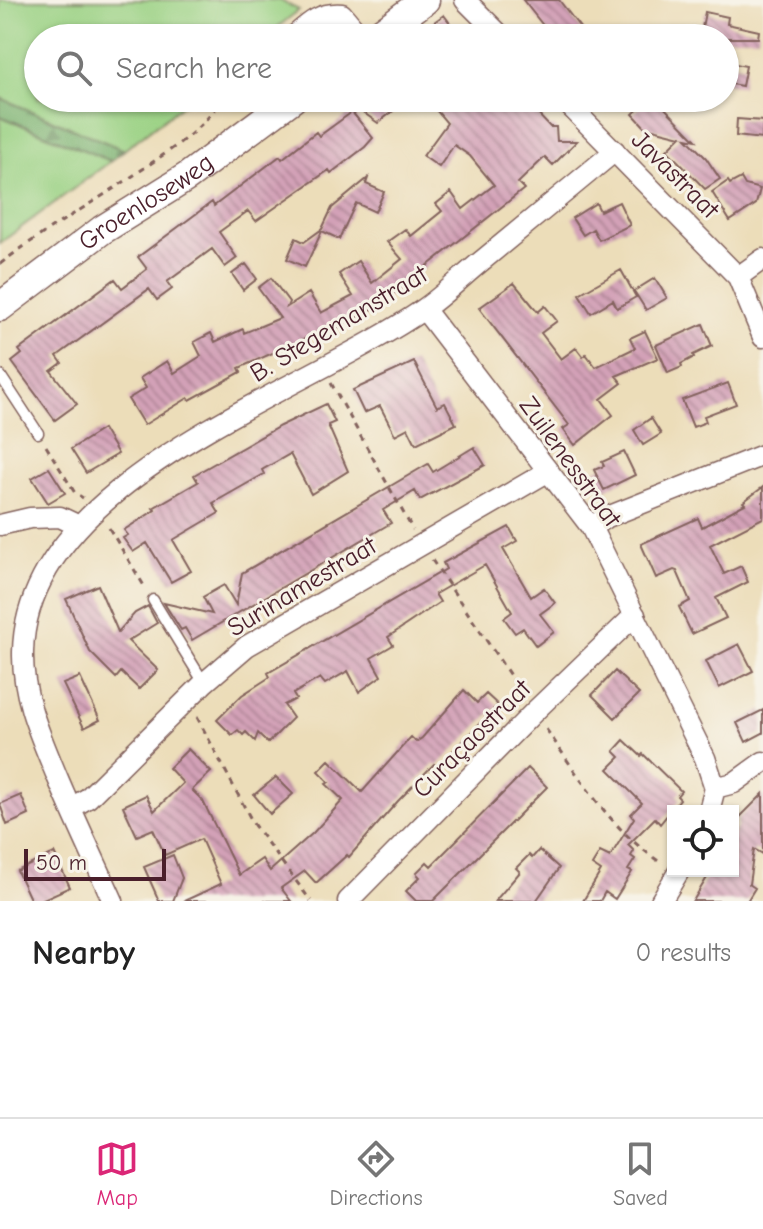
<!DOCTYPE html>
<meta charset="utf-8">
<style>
body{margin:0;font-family:"Comic Neue",sans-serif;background:#f6f6f6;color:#222}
.controls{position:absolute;right:24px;bottom:24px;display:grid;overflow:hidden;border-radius:0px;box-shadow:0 2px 6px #0004}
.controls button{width:72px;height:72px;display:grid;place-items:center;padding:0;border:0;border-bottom:2px solid #e0e0e0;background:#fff;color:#222;font:40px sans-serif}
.scale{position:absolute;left:24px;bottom:20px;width:142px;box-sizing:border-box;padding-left:8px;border:4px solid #4a1f2b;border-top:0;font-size:22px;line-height:28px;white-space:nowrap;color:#4a1f2b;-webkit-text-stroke:6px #f7f3e8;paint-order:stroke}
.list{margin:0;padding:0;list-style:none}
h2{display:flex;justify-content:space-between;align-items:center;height:104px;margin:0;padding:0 32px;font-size:34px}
h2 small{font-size:26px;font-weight:400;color:#767676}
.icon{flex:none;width:44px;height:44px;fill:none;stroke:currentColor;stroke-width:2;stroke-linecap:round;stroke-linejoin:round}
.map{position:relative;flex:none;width:763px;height:901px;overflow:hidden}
.search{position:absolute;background:#fff;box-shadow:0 2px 6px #0004;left:24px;right:24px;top:24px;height:88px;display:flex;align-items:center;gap:20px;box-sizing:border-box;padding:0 28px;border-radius:44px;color:#767676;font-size:30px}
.sheet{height:216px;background:#fff}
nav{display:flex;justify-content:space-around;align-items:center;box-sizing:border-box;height:112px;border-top:2px solid #e0e0e0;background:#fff;font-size:22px;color:#767676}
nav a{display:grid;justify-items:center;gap:4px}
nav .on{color:#db2777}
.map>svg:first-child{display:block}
</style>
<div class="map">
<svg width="763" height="901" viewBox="0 0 763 901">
<defs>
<pattern id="forest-firs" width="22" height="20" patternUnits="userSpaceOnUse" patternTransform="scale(2)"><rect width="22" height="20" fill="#7bb371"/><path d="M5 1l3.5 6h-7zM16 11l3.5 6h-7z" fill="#67915d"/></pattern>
<pattern id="building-back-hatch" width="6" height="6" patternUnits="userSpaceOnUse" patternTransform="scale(2)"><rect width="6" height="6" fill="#d3a1b7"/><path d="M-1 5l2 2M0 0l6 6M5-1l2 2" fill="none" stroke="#ad8395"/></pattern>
</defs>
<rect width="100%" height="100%" fill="#f7f3e8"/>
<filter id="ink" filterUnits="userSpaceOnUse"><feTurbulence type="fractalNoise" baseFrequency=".0125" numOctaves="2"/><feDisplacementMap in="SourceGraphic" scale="16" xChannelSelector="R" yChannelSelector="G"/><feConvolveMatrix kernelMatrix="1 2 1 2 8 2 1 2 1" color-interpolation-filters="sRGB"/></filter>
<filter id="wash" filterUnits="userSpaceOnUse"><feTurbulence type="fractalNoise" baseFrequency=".006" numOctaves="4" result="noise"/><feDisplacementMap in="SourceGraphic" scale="32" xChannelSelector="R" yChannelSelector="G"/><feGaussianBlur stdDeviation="1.8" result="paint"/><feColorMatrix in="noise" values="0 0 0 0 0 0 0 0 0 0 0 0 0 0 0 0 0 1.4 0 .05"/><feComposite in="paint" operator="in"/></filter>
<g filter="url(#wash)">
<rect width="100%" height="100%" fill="#ecddb9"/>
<path fill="#9ad183" stroke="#727857" stroke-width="2" d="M0 0H279L299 10 264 38H38V98H191L124 150 0 98Z
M0 116 111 161 0 243Z"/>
<path fill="url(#forest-firs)" stroke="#62694e" stroke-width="2" d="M0 98 124 150 111 161 0 116Z"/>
<g id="blocks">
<path fill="url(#building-back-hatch)" d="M523 0H559L581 29 569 38H553Z
M705 12 728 17 727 24 759 31 758 38H700Z
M444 15 461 38H439L430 25Z
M725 62 746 66 742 86 725 83Z
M371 98H383L393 111 378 123 357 108Z
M426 98H522L526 103H534L533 109 550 127H556L557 141H577L553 165 545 157 518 183 524 189 373 309 328 333 326 329 239 368 241 372 190 400 188 398 144 425 128 399 146 388 140 378 167 361 174 373 201 356 194 342 211 333 215 342 243 329 244 333 280 318 258 288 271 278 289 302 287 307 309 293 321 313 353 296 339 274 358 261 372 283 402 259 387 242 405 229 411 236 442 211 436 204 451 192 463 209 494 185 470 156 454 145 439 167 423 156 447 123Z
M650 98H655L696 140 686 138 706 158 720 179 705 189 667 150 681 136 645 127 633 114Z
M352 112 373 138 365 147 331 173 329 170 256 221 248 211 219 232 237 258 225 267 212 249 167 282 172 289 157 300 149 289 57 356 62 363 51 371 77 404 55 420 12 362 22 354 19 350 115 279 122 288 147 269 138 257 212 202 214 206 280 156 282 159 316 132 319 136Z
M737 119 763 121 762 139 736 136Z
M368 178 366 184 384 192 375 212 356 203 339 239 322 231 305 267 287 259 296 238 304 242 322 229 332 208Z
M741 178 745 185 760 189 756 204 730 221 712 192 728 181 730 184Z
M619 202 630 225 599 240 593 229 583 235 572 218 596 203 600 211Z
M246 264 257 279 243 290 232 274Z
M621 270 636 297 617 308 613 300 591 313 579 294Z
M655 278 667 298 646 310 634 291Z
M514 283 538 312 545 306 557 321 541 333 561 359 576 348 583 357 586 354 596 367 635 348 630 338 645 331 658 358 616 376 622 383 601 399 613 415 575 445 563 429 569 425 479 308Z
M703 324 712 346 693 355 694 357 681 364 682 367 668 373 656 345Z
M414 362 437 407 445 403 456 424 416 444 408 428 395 435 380 406 364 413 353 390Z
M728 383 736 404 704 416 706 422 693 427 682 400Z
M326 404 335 422 328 425 348 471 311 494 290 454 262 470 264 474 213 503 219 513 173 540 191 571 171 582 147 543 133 552 123 538 128 535 124 530 155 510 153 508 198 482 194 475 280 426Z
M651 418 661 434 643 445 634 430Z
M103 429 118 454 86 473 71 449Z
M474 447 485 465 420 500 415 491 383 510 391 523 192 640 185 628 181 630 164 603 212 614 203 597 224 585 236 605 242 573 428 464 433 472Z
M624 452 635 475 604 490 594 470 604 466 602 462Z
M49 468 65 493 48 503 32 478Z
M763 487V518L710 545 724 574 741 566 748 582 716 598 726 618 692 634 679 607 690 601 677 571 674 570 656 578 641 544 698 518 702 527 745 504 743 502Z
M509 527 517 541 503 549 531 597 544 588 555 603 540 614 554 632 536 646 523 628 515 633 504 618 512 612 485 565 435 594 440 602 388 637 393 645 371 658 381 676 359 692 348 671 325 684 320 678 293 694 296 699 284 705 293 718 268 743 258 733 255 741 246 732 243 735 238 730 232 735 217 720 242 695 270 677 268 673 446 569 443 563Z
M98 585 118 632 135 613 148 606 157 623 128 641 158 670 139 689 121 672 116 678 90 652 66 599Z
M739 644 753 671 719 688 706 661Z
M615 671 639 694 615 718 592 695Z
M80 677 100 720 84 728 63 684Z
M464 690 477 703 486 694 498 705 437 767 434 764 398 801 349 857 347 855 316 883 305 871 281 888 291 901H184L221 884 201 839 165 855 153 829 137 836 123 806 146 795 154 811 183 783 169 768 188 749 211 772 192 790 203 801 239 875 262 859 270 871 313 833 343 800 326 784 329 782 318 771 329 760 362 792 411 737 416 742 422 738Z
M763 710V733L746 742 737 723Z
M624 740 641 756 643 754 681 791 677 796 680 799 660 824 655 818 628 845 634 851 631 856 635 859 628 870 632 872 615 899 605 892 600 901H583L601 871 592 865 600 852 610 857 634 818 631 814 642 803 608 769 620 757 614 751Z
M528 768 547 787 433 901H416L406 891 420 877 416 873 427 862 431 866Z
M276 777 293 794 270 814 254 795Z
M763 794V854L754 849 749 884 755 888 747 901H693L711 871H733V835L738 826 737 820Z
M21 795 29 815 7 825 0 804Z
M539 850 559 868 536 901H495L520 872 516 868 529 855 532 858Z
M54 853 70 887 39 901H31L17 871Z
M173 855 182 878 173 901H159L144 867Z"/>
</g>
</g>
<g filter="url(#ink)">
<use href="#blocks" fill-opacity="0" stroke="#83625d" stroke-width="2"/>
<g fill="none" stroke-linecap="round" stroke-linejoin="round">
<g stroke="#83625d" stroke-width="13">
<path id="lane" d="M0 375 38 433
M153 600 204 683"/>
</g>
<g stroke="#83625d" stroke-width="23">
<path id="street" d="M465 0 503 38
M292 38C308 24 319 12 342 14L362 38
M562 98 738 277 763 337
M738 277 763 259
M424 309 591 527 705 758 715 788 709 811
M0 525 30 518 60 517 79 526
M591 527 605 518 763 455
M715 788 734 783 763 762
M71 808 88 798 204 683 247 646 547 472
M113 901C94 859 74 817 56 774 40 735 22 696 23 652 26 479 302 394 424 309 445 294 464 275 484 259 528 223 571 187 615 151
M348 901 534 712 635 615
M661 901 679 871"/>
</g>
<g stroke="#83625d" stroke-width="31">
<g id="secondary">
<path d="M374 38 425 0"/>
<path id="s1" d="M0 307 102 230 187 177 293 98"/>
</g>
</g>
<path stroke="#83625d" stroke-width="3" stroke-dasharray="6 6" stroke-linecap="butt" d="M0 264C48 227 101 199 150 164 178 145 204 127 223 98
M331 383 413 530
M46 446 75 493 83 498
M109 528 146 589
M432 560 524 696
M197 717 254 825 311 901
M546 729C580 778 609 828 660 862"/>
<use href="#lane" stroke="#fff" stroke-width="10"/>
<use href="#street" stroke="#fff" stroke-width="20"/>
<use href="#secondary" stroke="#fff" stroke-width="28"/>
</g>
</g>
<g text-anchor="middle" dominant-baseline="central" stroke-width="6" stroke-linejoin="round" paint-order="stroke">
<g font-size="26" fill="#4a1f2b" stroke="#f7f3e8">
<text transform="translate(675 175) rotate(45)">Javastraat</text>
<text stroke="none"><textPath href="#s1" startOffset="180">Groenloseweg</textPath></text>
<text transform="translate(339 324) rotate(-31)">B. Stegemanstraat</text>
<text transform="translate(570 462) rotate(54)">Zuilenesstraat</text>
<text transform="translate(302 587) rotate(-31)">Surinamestraat</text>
<text transform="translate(472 739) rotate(-45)">Curaçaostraat</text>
</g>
</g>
</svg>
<div class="controls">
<button><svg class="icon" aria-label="locate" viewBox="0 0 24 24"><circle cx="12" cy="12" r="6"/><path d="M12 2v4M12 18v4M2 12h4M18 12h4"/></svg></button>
</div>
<div class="scale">50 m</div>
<div class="search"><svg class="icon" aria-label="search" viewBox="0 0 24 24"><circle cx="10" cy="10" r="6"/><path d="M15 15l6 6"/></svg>Search here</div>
</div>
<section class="sheet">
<h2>Nearby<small>0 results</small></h2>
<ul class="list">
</ul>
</section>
<nav>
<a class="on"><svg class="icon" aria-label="map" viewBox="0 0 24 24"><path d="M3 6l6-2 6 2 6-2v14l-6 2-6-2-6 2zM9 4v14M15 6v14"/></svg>Map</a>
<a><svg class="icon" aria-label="directions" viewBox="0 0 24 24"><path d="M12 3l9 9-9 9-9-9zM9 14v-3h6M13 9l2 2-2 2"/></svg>Directions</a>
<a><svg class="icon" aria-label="saved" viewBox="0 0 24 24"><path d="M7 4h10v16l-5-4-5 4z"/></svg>Saved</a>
</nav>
